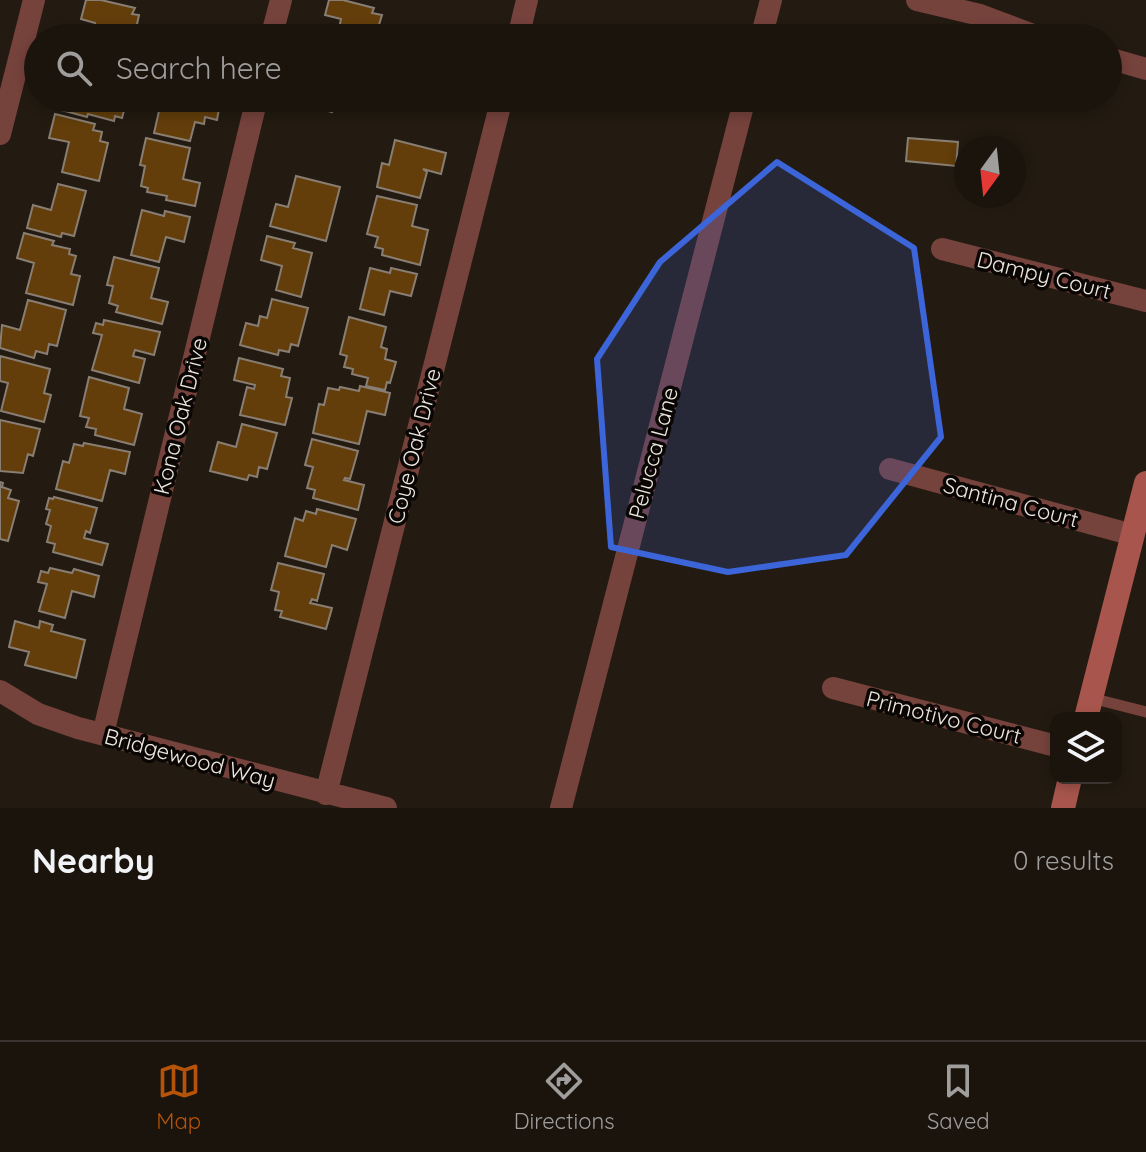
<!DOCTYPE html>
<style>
body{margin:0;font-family:Quicksand,sans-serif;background:#231d16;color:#f1f3f6}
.controls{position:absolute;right:24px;bottom:24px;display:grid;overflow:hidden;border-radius:16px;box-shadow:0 4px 12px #0003}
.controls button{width:72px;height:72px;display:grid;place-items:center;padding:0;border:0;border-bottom:2px solid #38332e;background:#1a140d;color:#f1f3f6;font:40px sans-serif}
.compass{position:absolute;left:954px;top:136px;width:72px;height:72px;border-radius:50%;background:#1a140d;box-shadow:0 4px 12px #0003;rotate:195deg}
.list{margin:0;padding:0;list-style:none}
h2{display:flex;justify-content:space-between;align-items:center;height:104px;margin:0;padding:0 32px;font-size:34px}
h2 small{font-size:26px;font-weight:400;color:#9f9e9d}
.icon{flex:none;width:44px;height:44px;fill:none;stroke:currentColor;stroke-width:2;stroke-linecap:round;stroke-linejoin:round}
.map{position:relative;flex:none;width:1146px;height:808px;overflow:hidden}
.search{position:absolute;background:#1a140d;box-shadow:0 4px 12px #0003;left:24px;right:24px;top:24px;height:88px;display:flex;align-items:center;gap:20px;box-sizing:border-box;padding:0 28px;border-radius:44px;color:#9f9e9d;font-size:30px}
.sheet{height:232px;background:#1a140d}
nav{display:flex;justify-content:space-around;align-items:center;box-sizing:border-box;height:112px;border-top:2px solid #38332e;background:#1a140d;font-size:22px;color:#9f9e9d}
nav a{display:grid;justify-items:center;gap:4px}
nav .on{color:#b45309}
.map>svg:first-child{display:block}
</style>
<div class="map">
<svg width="1146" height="808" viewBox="0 0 1146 808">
<rect width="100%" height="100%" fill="#231b11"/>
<path fill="#633e0a" stroke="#897e73" stroke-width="2" d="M86 0H101L135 8 132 14 139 15 136 29 128 27 127 33 142 38H92L95 23 81 19Z
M329 0H343L374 8 372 13 382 15 378 28 373 27V31L385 34 384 38H337L341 19 325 15Z
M187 27 214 33 213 38H185Z
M61 98H120L117 105 125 107 122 118 115 116 114 121 88 114 87 117 58 109Z
M162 98H221L217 120 205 117 204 124 195 122 190 141 154 133Z
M302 98H352L349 109 334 105 332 112 301 104Z
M55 114 95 124 93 130 102 132 100 141 108 143 99 181 62 172 69 142 49 138Z
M146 138 190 148 183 179 200 183 195 206 166 200 167 196 147 192 148 188 141 186 145 166 140 165Z
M908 138 958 142 956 166 906 161Z
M395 140 446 153 441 174 423 169 427 172 420 198 377 187 382 163 389 165Z
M296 176 340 187 326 241 270 226 276 204 288 207Z
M58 184 86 191 74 236 62 233 61 237 27 228 33 205 51 210Z
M377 196 417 205 412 226 428 230 420 265 382 255 383 249 375 247 378 237 367 234Z
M142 210 164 216 165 211 190 217 184 242 166 237 159 262 131 255Z
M24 233 54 241 52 245 70 249 69 254 76 256 71 274 80 276 73 305 26 293 34 263 17 258Z
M267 236 295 243 293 248 312 253 301 297 276 290 282 266 261 260Z
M114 257 159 268 151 298 168 302 162 324 116 312 118 306 109 303 113 286 107 285Z
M370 268 390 273 391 268 417 274 411 296 390 291 384 315 360 309Z
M272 299 308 308 298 346 291 344 289 352 279 350 278 355 240 345 246 323 258 326 260 316 267 318Z
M28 300 66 310 57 346 49 344 47 354 36 351 34 358 0 348 2 325 20 330Z
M349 317 386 327 381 347 387 349 385 359 396 362 390 383 387 382 385 390 366 386 368 378 352 374 353 369 344 367 347 356 340 354Z
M104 320 160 332 154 355 135 350 133 356 145 359 139 383 92 370 102 335 93 333 96 323 103 325Z
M0 356 50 369 44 393 51 395 44 422 1 411 8 383 0 381Z
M239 358 283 369 281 376 290 378 286 397 292 398 285 425 240 415 247 387 254 389 255 385 234 380Z
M89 377 129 388 124 409 142 414 134 445 95 435 96 429 86 427 89 418 80 416Z
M360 386 390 393 385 415 367 411 359 444 313 433 319 404 324 405 328 388 339 390 340 387 359 391Z
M0 420 40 429 33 456 28 454 23 473 0 471Z
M242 424 277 433 267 469 259 467 257 477 249 475 247 480 210 471 218 442 236 447Z
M312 439 358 451 350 479 345 478 344 480 364 485 358 510 313 498 315 490 307 488 313 467 305 465Z
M84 443 130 452 125 474 110 470 102 501 56 489 63 461 69 463 74 444 83 446Z
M0 482 3 483 2 487 11 490 8 498 19 501 8 541 0 539Z
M54 497 97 508 90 533 86 531 84 538 108 544 102 565 53 552 55 544 47 542 51 526 46 524 50 510 46 509 49 498 53 499Z
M317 509 356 519 347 550 332 545 326 567 285 556 295 518 303 521 306 511 316 514Z
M278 563 324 574 317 601 312 599 310 603 332 608 326 629 280 617 282 611 275 610 279 592 271 590Z
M50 568 72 573 74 569 99 576 94 597 72 591 65 618 39 611 47 584 38 582 41 571 48 573Z
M15 621 39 628 40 621 53 625 51 631 85 640 76 678 25 665 29 652 9 647Z"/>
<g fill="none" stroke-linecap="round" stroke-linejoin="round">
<path stroke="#76423c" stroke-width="11" d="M1091 698 1146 712"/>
<path stroke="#76423c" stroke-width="22" d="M917 0 980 15 1041 38
M271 38 281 0
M518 38 527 0
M761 38 771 0
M1108 58 1146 69
M0 134 34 0
M942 249 1146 301
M890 469 1133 535
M833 688 1056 746
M0 691 38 714 78 728 386 808
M103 734 257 98
M326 794 502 98
M561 808 745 98"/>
<path stroke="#a8564d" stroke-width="24" d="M1086 718 1146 483
M1063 808 1070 778"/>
</g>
<path fill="#3c65d9" fill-opacity="0.2" stroke="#3c65d9" stroke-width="6" stroke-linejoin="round" d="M777 162 914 248 941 437 846 555 728 572 611 547 597 359 660 262Z"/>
<g text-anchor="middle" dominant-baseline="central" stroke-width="7" stroke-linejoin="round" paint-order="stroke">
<g font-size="22" fill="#ede7e0" stroke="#090604">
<text transform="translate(1044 275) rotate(14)">Dampy Court</text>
<text transform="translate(180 416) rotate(-76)">Kona Oak Drive</text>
<text transform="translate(414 446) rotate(-76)">Coye Oak Drive</text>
<text transform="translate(653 453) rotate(-75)">Pelucca Lane</text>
<text transform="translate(1011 502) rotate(15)">Santina Court</text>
<text transform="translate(944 717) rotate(14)">Primotivo Court</text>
<text transform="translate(190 758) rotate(15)">Bridgewood Way</text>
</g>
</g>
</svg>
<div class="controls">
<button><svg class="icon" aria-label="layers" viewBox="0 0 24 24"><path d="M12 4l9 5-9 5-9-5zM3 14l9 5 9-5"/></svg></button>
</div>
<svg class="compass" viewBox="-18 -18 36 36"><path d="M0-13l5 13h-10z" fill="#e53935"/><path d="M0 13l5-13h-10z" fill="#9f9e9d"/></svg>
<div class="search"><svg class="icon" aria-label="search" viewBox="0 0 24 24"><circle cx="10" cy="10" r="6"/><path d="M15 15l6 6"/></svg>Search here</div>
</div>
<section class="sheet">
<h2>Nearby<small>0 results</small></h2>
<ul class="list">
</ul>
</section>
<nav>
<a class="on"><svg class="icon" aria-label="map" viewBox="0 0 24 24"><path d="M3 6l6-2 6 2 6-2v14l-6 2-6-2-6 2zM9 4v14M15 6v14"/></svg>Map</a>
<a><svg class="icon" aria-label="directions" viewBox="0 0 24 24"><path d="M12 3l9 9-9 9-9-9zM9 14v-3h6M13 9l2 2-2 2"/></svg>Directions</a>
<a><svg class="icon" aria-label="saved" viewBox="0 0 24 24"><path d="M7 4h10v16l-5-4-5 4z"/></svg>Saved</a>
</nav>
